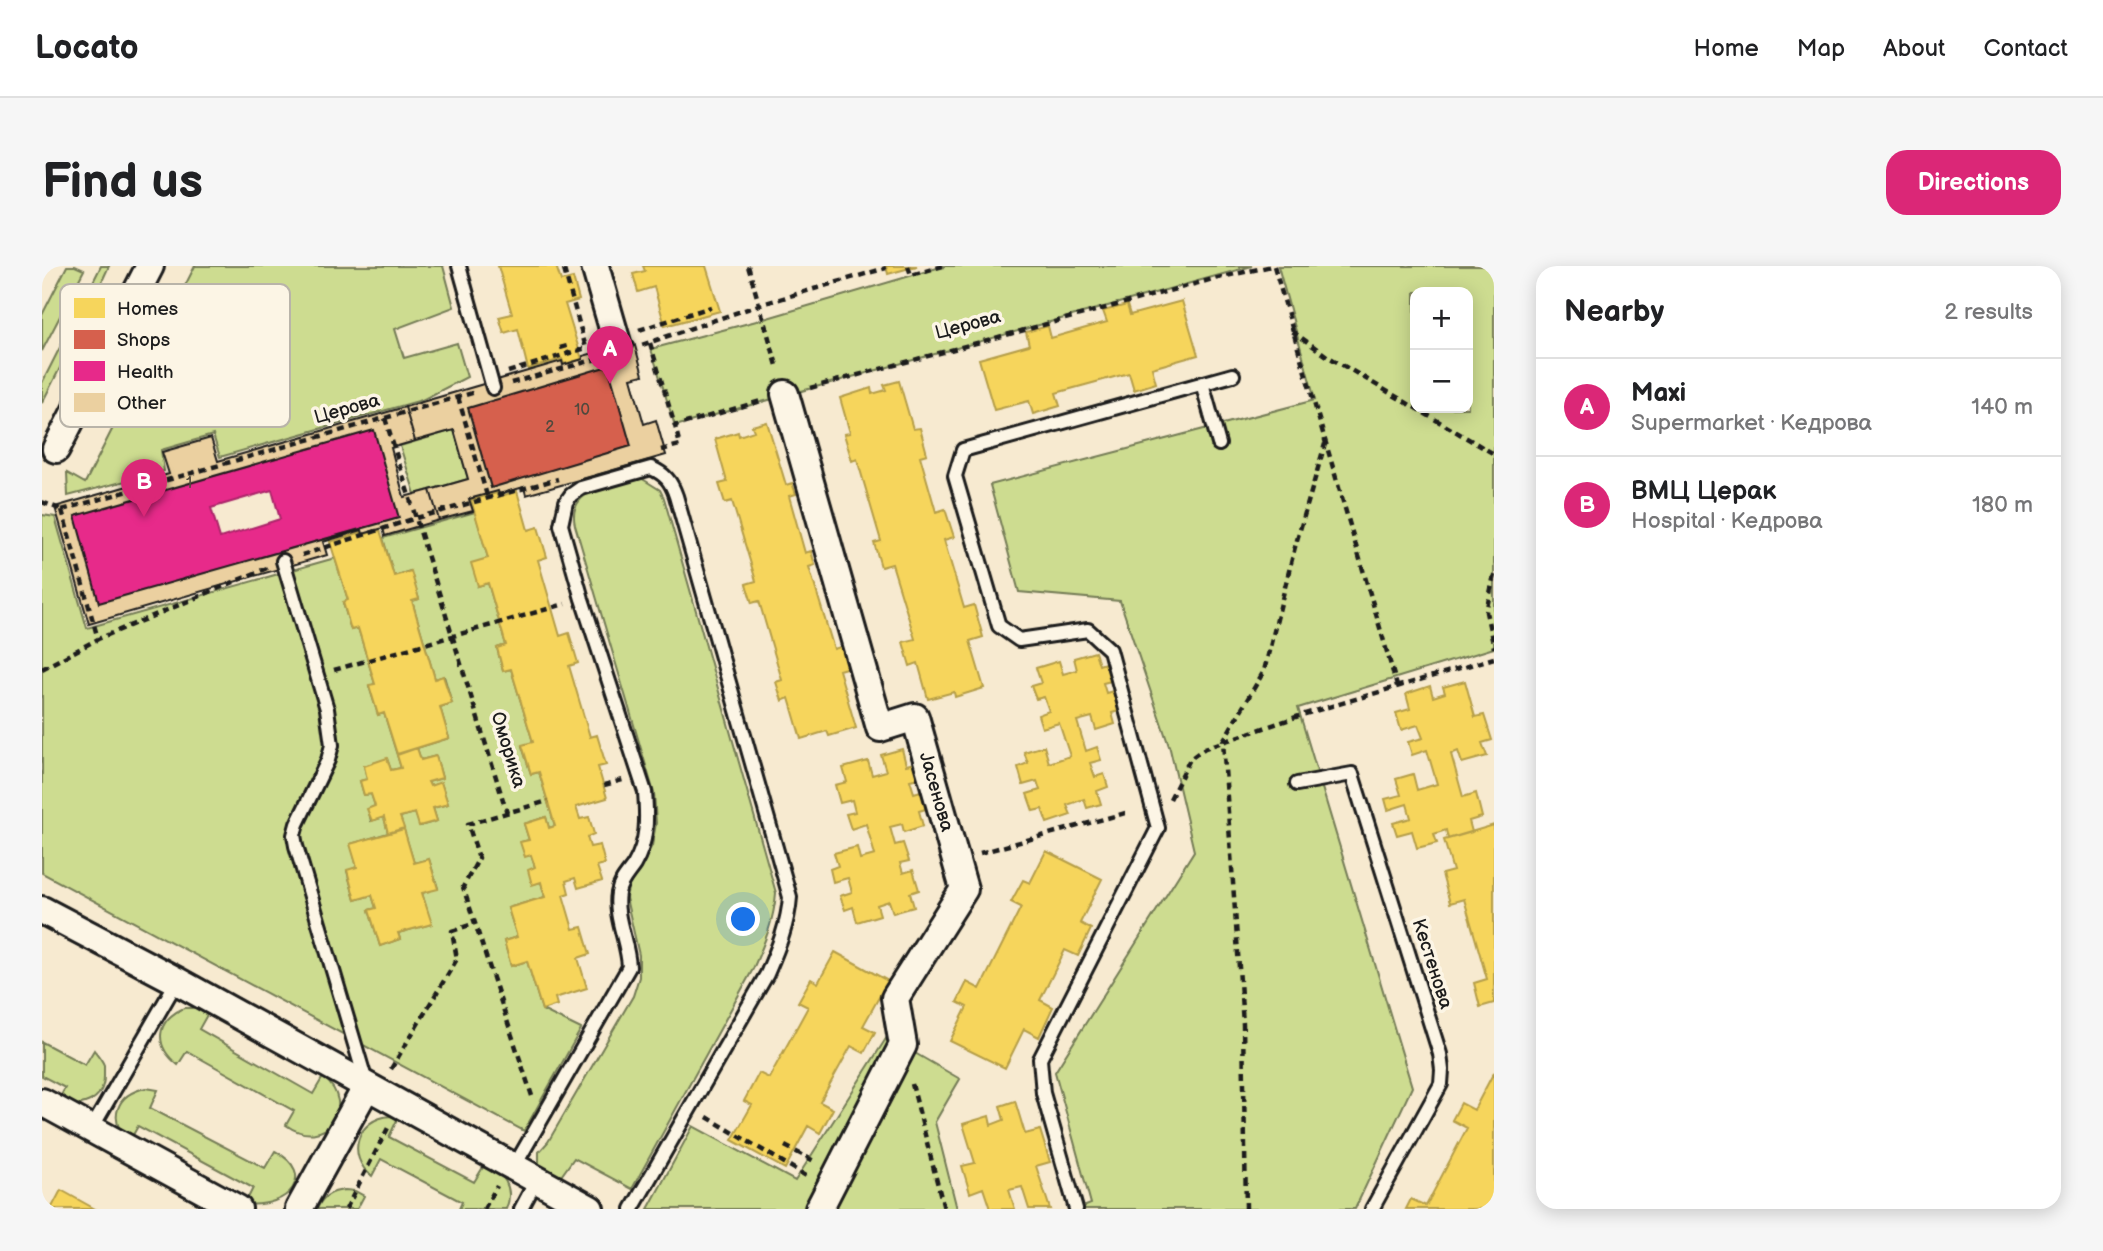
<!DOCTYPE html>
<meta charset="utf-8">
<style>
body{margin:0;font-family:"Balsamiq Sans",sans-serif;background:#f6f6f6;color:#202124}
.controls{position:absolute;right:21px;top:21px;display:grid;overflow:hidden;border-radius:14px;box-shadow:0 4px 18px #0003}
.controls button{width:63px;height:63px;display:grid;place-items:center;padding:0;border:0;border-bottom:2px solid #e0e0e0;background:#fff;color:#202124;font:35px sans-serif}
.you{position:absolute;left:702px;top:654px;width:24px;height:24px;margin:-18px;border:5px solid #fff;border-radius:50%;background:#1a73e8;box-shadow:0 0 0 10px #1a73e833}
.badge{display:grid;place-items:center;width:46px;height:46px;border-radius:50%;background:#db2777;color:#fff;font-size:23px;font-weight:700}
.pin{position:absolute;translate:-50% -58px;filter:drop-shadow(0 2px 4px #0008)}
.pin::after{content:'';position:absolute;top:37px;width:24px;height:21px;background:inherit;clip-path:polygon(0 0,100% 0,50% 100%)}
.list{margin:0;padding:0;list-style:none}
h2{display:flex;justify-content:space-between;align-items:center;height:91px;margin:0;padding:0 28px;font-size:30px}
h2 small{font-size:23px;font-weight:400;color:#757577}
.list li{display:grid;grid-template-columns:46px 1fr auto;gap:21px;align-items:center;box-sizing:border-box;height:98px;padding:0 28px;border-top:2px solid #e0e0e0}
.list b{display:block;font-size:26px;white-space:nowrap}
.list p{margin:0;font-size:23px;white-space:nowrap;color:#757577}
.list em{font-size:23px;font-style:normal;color:#757577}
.map{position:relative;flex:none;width:1452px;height:943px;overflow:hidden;border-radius:21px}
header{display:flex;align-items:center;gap:42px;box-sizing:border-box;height:98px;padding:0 35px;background:#fff;border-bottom:2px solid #e0e0e0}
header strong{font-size:33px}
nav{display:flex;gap:38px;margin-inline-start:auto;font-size:24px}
.intro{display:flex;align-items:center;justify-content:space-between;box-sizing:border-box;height:168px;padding:0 42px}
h1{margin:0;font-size:49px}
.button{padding:18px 32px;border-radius:21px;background:#db2777;color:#fff;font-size:24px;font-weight:700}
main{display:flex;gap:42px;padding:0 42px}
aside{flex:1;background:#fff;border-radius:21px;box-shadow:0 4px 18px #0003}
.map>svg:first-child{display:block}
</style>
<header>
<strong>Locato</strong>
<nav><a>Home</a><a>Map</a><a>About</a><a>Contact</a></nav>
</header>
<div class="intro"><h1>Find us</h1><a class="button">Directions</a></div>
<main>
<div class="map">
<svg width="1452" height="943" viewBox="0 0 1452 943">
<rect width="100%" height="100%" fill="#f7ead0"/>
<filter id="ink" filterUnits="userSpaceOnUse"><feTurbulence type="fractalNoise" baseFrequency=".0143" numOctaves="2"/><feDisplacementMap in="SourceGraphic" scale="14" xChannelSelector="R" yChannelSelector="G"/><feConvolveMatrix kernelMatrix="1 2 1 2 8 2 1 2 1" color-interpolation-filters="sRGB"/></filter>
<g filter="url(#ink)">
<path fill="#cddc90" stroke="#747c56" stroke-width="2" fill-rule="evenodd" d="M25 0H33L42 4 0 85V49Z
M59 0H67L40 59 0 137V117Z
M153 0H401L412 41 353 63 362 92 415 77 425 111 380 134 178 191 171 169 119 184 122 205 26 230 25 207 43 217Z
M902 0H1210L633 160 609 83 722 53Z
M1236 0H1452V382L1256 442 1370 821 1313 943H1036L1049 938 1013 806 1152 585 1128 483 1078 335 977 326 948 219 1273 134ZM1373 26H1426V142H1373Z
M412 164 426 213 373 228 358 180Z
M599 212 618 224 622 232 734 627C732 655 722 678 711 703L590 923 532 892 517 913 503 906 497 899V886L506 876 591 730 597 711V689L584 632 587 617 610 580 614 557 612 527 533 259C524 222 572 219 599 212Z
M433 246 446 292 436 320 446 317 464 379 455 382 461 405 469 403 491 476 480 480 489 508 497 506 513 560 507 562 504 551 482 558 487 574 479 576 483 590 489 589 493 601 491 618 499 616 503 631 466 642 475 671 462 675 469 700 485 695 500 744 539 763 482 865 0 607V249L13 251 45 362 293 292 306 334 301 337 309 364 316 362 333 418 327 420 336 449 342 447 359 502 349 504 345 493 322 500 325 513 318 515 322 529 329 528 333 540 326 543 329 555 342 551 346 567 309 578 315 601 305 605 313 634 330 629 334 642 327 644 338 680 358 673 356 667 389 658 380 627 396 622 387 593 372 597 358 551 373 547 378 560 395 555 391 542 406 538 399 517 388 520 386 516 400 512 394 490 379 494 375 482 407 472 398 441 410 437 402 410 393 413 370 335 377 333 368 305 352 310 341 272Z
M142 742H155L166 747 157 763 271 828 281 811C317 840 283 887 244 859L252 845 145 785 136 799C112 780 113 755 142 742Z
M845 771 918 813 893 856 915 943H606L651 860 753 915Z
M0 776 43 799 52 784C55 788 60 794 62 799 62 800 62 810 62 810 62 837 37 842 15 837L23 822 0 810Z
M104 822 116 824 108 842 223 902 233 885C276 908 247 943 203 938L211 922 96 860 87 876C65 853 74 828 104 822Z
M349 850 356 852 347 871 432 916 443 898C461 906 473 922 464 943H417L420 936 339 893 330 910C303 890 315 852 349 850Z
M303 924 313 925 322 930 315 943H275C280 930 290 925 303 924Z"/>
<path fill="#f6d55c" stroke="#b59e49" stroke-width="2" d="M456 0H514L519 15 531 12 537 34 523 38 540 93 522 98 520 93 486 103 476 63 462 67 457 51 470 48Z
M601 0H664L678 45 623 60 612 21 596 26 591 8 603 5Z
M844 0H875L846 8Z
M1140 35 1156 89 1110 102 1114 117 1092 124 1087 107 1014 127 1018 140 991 148 987 135 952 144 937 93 987 79 984 66 1006 60 1009 72 1065 56 1061 45 1085 39 1088 49Z
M857 115 871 163 878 162 885 188 878 190 894 246 903 243 912 271 902 274 922 342 932 339 941 371 928 375 942 422 913 431 912 426 886 433 876 397 868 400 861 376 873 373 850 298 839 301 832 277 839 275 815 193 810 195 802 168 808 167 798 132 829 122 830 128 844 124 842 119Z
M725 156 744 219 750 217 754 228 747 230 763 287 769 285 773 299 767 301 792 383 801 380 807 401 797 404 814 462 787 470 785 465 759 473 747 432 740 435 734 416 740 414 717 335 710 337 704 318 714 315 690 235 683 237 677 218 685 216 673 173 696 166 697 170 712 165 710 160Z
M475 225 486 264 496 261 505 291 496 294 518 370 527 367 536 397 527 400 548 471 555 469 564 499 556 501 565 532 534 541 538 553 547 551 552 568 545 571 548 581 558 579 563 598 555 600 560 615 536 622 533 612 524 615 527 627 521 629 531 663 540 661 548 688 536 692 545 722 513 732 515 739 500 744 485 695 469 700 462 675 475 671 466 642 503 631 499 616 490 619 486 604 493 601 489 589 483 591 478 576 487 574 482 558 504 551 507 562 513 560 497 506 489 508 480 479 491 476 469 403 461 405 455 382 464 379 446 317 436 320 429 297 446 292 429 234 455 227 456 231Z
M338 264 352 310 369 305 377 333 370 335 393 413 401 410 410 437 398 441 407 472 355 488 342 447 336 449 327 419 333 418 316 362 309 364 301 336 306 334 288 276 319 266 320 269Z
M1053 386 1057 399 1063 397 1069 415 1061 417 1064 427 1071 425 1077 445 1070 447 1073 458 1054 464 1050 451 1035 455 1044 485 1055 481 1059 494 1048 497 1053 511 1062 508 1066 521 1055 525 1059 538 1045 542 1042 533 1025 539 1029 549 1005 557 1000 543 991 545 985 528 998 524 995 515 981 519 976 501 986 497 982 486 1002 480 1007 497 1028 490 1017 457 1000 462 996 449 1007 445 1002 431 994 433 989 420 999 417 994 402 1017 395 1021 408 1035 404 1032 392Z
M1423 415 1433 451 1442 449 1450 474 1440 477 1445 490 1420 497 1416 485 1409 488 1421 531 1434 527 1440 551 1427 555 1430 566 1406 573 1404 564 1392 568 1395 577 1375 582 1370 565 1355 569 1351 557 1369 552 1365 538 1346 544 1343 533 1359 529 1354 513 1371 508 1375 524 1395 518 1385 484 1370 489 1366 476 1381 472 1376 459 1359 464 1354 447 1368 443 1364 428 1388 420 1391 431 1403 427 1401 421Z
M375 482 379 494 394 490 400 512 386 516 388 520 399 516 406 538 391 542 395 555 377 560 373 547 358 551 362 562 346 567 342 551 330 555 325 543 333 540 329 528 322 529 318 515 325 513 322 500 345 492 349 504 359 502 355 489Z
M860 483 864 499 873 497 877 512 868 514 872 527 882 524 887 542 877 545 881 560 862 566 860 558 848 561 853 579 861 577 867 595 858 597 861 607 871 604 877 624 868 627 872 641 851 647 847 635 835 639 838 649 815 656 811 641 803 644 798 630 810 626 806 612 791 616 788 603 796 600 792 587 815 581 818 593 833 589 824 558 809 563 804 548 813 546 810 534 798 537 793 519 805 516 801 502 826 495 830 509 844 505 839 489Z
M1452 559V737L1438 741 1432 717 1445 713 1422 633 1408 637 1400 608 1411 605 1402 574Z
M362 563 372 597 387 593 396 623 380 627 390 658 356 667 358 673 338 680 327 644 334 642 330 629 313 634 305 604 315 601 308 578Z
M1004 585 1060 613 1038 657 1049 663 1036 690 1023 684 998 734 1011 741 997 771 982 763 963 802 908 775 925 741 915 736 925 716 938 723 979 641 969 636 981 614 988 617Z
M793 686 846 715 821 760 833 766 822 787 809 780 778 836 791 843 778 867 766 860 743 903 690 874 710 839 702 835 717 807 727 812 766 741 756 736 769 713 776 717Z
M1452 806V937L1449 943H1364L1369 933 1384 940 1425 862 1410 854 1419 837 1432 844Z
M973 835 983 868 998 864 1008 896 994 900 1008 943H987L980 921 967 924 973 943H948L941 922 928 927 920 900 933 897 921 858 947 850 949 859 962 854 958 840Z
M19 924 53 943H9Z"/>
<path fill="#d6604d" stroke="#9e4c3e" stroke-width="2" d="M566 100 589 180 449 222 426 142Z"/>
<path fill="#e7298a" stroke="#aa2569" stroke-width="2" fill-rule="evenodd" d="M332 164 357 252 57 337 33 250ZM230 224 238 253 178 272 169 242Z"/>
<path fill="#ebd0a0" stroke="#1c1c1c" stroke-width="2" fill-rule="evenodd" d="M592 76 601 109 589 112 602 158 614 154 624 189 484 229 482 221 457 228 456 225 427 233 431 245 397 254 388 224 426 213 412 164 373 175 363 141 520 95 521 99 541 93V90ZM566 100 589 180 449 222 426 142Z
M363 141 373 175 349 182 362 231 388 224 397 254 343 270 341 262 321 268 320 264 281 276 285 289 47 358 13 241 127 208 120 186 169 172 176 195ZM332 164 357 252 57 337 33 250Z"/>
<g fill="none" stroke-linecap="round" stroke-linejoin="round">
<g stroke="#1c1c1c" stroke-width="18">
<path id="lane" d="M417 0 451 122
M1160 117 1177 178
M241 295 285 443 290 479 286 494 255 558 252 569 254 580 324 816
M1255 518 1310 508 1398 788 1400 804 1399 818 1330 943
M50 862 135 715
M472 901 587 701C586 676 572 651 576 627 578 615 586 608 592 599 606 575 605 553 603 526L540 333 519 259 524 236 529 229 539 222 609 202C623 208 629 215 634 230L748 631C746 659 736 682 725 708L590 943
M479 943 495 913
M1034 943 1001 827 998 793 1116 562 1068 384 1046 364 977 374 957 360 913 210 921 184 1191 109"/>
</g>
<g stroke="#1c1c1c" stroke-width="32">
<path id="street" d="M553 0 576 80
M743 128 838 462 873 451 922 623 853 732 861 779 777 943
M14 183 108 0
M0 644 135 715 548 943
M0 836 196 943
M257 943 325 820"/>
</g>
<path stroke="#1c1c1c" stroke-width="4.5" stroke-dasharray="7 5" stroke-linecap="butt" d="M706 0 736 103
M866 0 869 9 901 0
M1232 0 1355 420
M597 64 669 41
M1250 65 1285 90 1452 188
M608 77 633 160
M600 79 717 39 844 2
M518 82 525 80 527 87
M466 106 544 82 521 0
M469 117 555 93
M768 122 1171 13 1230 0
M416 131 446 233
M343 152 465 547
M619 184 638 179 633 160 719 135
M0 236 20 244
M20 244 434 126
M20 244 56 373
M260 289 374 252 516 213
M1452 309 1444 346 1452 382
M0 403 56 373 225 302
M292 404 523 338
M562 519 581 514
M1128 533 1148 493 1163 482 1263 448 1452 392
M938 587 1087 546
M349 803 415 693 410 665 431 658
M870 818 902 943
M490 830 421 621 437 592 426 558 506 535
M665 851 766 911
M743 880 774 896
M304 943 347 860
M442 943 455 920
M1204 943 1201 758 1181 475 1222 405 1253 281 1283 178"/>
<use href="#lane" stroke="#fcf5e5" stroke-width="12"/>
<use href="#street" stroke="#fcf5e5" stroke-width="26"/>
</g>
</g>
<g text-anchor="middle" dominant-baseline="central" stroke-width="7" stroke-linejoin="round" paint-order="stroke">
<g font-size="16" fill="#50493d">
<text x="540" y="144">10</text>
<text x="508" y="161">2</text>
<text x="147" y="217">1</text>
</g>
<g font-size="19" fill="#1c1c1c" stroke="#fcf5e5">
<text transform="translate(926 59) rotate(-15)">Церова</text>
<text transform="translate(305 143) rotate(-16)">Церова</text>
<text transform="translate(466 484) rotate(73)">Оморика</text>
<text transform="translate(894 526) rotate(74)">Јасенова</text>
<text transform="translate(1390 698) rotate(72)">Кестенова</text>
</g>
</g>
<rect x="18" y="18" width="230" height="143" rx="10" fill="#fcf5e5" stroke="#b9b4a9" stroke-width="2"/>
<rect x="32" y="32" width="31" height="20" fill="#f6d55c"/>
<rect x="32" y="64" width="31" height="19" fill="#d6604d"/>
<rect x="32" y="95" width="31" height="20" fill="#e7298a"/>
<rect x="32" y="127" width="31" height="19" fill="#ebd0a0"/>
<g font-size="19" fill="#1c1c1c">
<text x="75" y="49">Homes</text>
<text x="75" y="80">Shops</text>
<text x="75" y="112">Health</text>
<text x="75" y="143">Other</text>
</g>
</svg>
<div class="controls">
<button>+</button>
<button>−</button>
</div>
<div class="you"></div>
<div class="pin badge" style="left:568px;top:118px">A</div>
<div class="pin badge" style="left:102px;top:251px">B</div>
</div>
<aside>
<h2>Nearby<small>2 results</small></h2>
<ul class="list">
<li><span class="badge">A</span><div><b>Maxi</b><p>Supermarket · Кедрова</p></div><em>140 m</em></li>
<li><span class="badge">B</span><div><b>ВМЦ Церак</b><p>Hospital · Кедрова</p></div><em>180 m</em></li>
</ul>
</aside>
</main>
